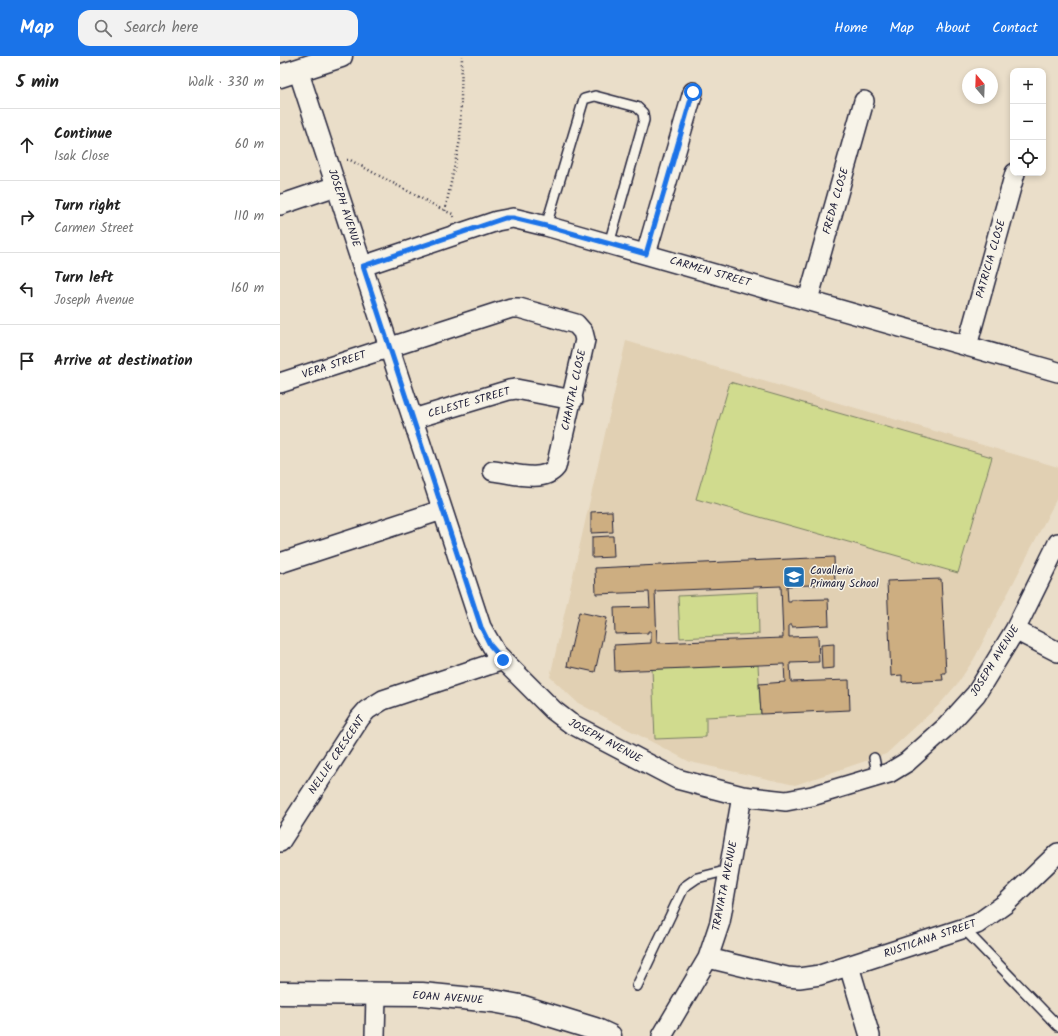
<!DOCTYPE html>
<meta charset="utf-8">
<style>
body{margin:0;font-family:Kalam,sans-serif;background:#f2f2f2;color:#222}
.controls{position:absolute;right:12px;top:12px;display:grid;overflow:hidden;border-radius:8px;box-shadow:0 2px 6px #0003}
.controls button{width:36px;height:36px;display:grid;place-items:center;padding:0;border:0;border-bottom:1px solid #e0e0e0;background:#fff;color:#222;font:20px sans-serif}
.compass{position:absolute;left:682px;top:12px;width:36px;height:36px;border-radius:50%;background:#fff;box-shadow:0 2px 6px #0003;rotate:341deg}
.stop{position:absolute;width:12px;height:12px;margin:-9px;border:3px solid #1a73e8;border-radius:50%;background:#fff}
.stop.end{background:#1a73e8;border-color:#fff;box-shadow:0 1px 4px #0008}
.list{margin:0;padding:0;list-style:none}
h2{display:flex;justify-content:space-between;align-items:center;height:52px;margin:0;padding:0 16px;font-size:17px}
h2 small{font-size:13px;font-weight:400;color:#767676}
.list li{display:grid;grid-template-columns:26px 1fr auto;gap:12px;align-items:center;box-sizing:border-box;height:72px;padding:0 16px;border-top:1px solid #e0e0e0}
.list b{display:block;font-size:15px;white-space:nowrap}
.list p{margin:0;font-size:13px;white-space:nowrap;color:#767676}
.list em{font-size:13px;font-style:normal;color:#767676}
.icon{flex:none;width:22px;height:22px;fill:none;stroke:currentColor;stroke-width:2;stroke-linecap:round;stroke-linejoin:round}
.map{position:relative;flex:none;width:778px;height:980px;overflow:hidden}
header{display:flex;align-items:center;gap:24px;box-sizing:border-box;height:56px;padding:0 20px;background:#1a73e8;color:#fff}
header strong{font-size:19px}
nav{display:flex;gap:22px;margin-inline-start:auto;font-size:14px}
.search{width:280px;height:36px;background:#f2f2f2;display:flex;align-items:center;gap:10px;box-sizing:border-box;padding:0 14px;border-radius:12px;color:#767676;font-size:15px}
main{display:flex}
aside{flex:1;background:#fff}
.map>svg:first-child{display:block}
</style>
<header>
<strong>Map</strong>
<div class="search"><svg class="icon" aria-label="search" viewBox="0 0 24 24"><circle cx="10" cy="10" r="6"/><path d="M15 15l6 6"/></svg>Search here</div>
<nav><a>Home</a><a>Map</a><a>About</a><a>Contact</a></nav>
</header>
<main>
<aside>
<h2>5 min<small>Walk · 330 m</small></h2>
<ul class="list">
<li><svg class="icon" aria-label="ahead" viewBox="0 0 24 24"><path d="M12 20V5M6 11l6-6 6 6"/></svg><div><b>Continue</b><p>Isak Close</p></div><em>60 m</em></li>
<li><svg class="icon" aria-label="right" viewBox="0 0 24 24"><path d="M7 20v-9h11M14 6l5 5-5 5"/></svg><div><b>Turn right</b><p>Carmen Street</p></div><em>110 m</em></li>
<li><svg class="icon" aria-label="left" viewBox="0 0 24 24"><path d="M17 20v-9H6M10 6l-5 5 5 5"/></svg><div><b>Turn left</b><p>Joseph Avenue</p></div><em>160 m</em></li>
<li><svg class="icon" aria-label="arrive" viewBox="0 0 24 24"><path d="M6 21V4h12l-3 4 3 4H6"/></svg><div><b>Arrive at destination</b></div></li>
</ul>
</aside>
<div class="map">
<svg width="778" height="980" viewBox="0 0 778 980">
<rect width="100%" height="100%" fill="#eadec9"/>
<filter id="ink" filterUnits="userSpaceOnUse"><feTurbulence type="fractalNoise" baseFrequency=".025" numOctaves="2"/><feDisplacementMap in="SourceGraphic" scale="8" xChannelSelector="R" yChannelSelector="G"/><feConvolveMatrix kernelMatrix="1 2 1 2 8 2 1 2 1" color-interpolation-filters="sRGB"/></filter>
<g filter="url(#ink)">
<path fill="#e1d0b3" d="M346 285 778 411V440L694 603 678 627 659 649 606 698 515 729 410 706 298 647 270 621Z"/>
<path fill="#d0db8e" stroke="#797e64" d="M450 326 712 401 678 517 416 443Z
M478 536 479 578 400 582 398 540Z
M478 609 481 658 426 661V681L375 683 372 613Z"/>
<path fill="#cdae81" stroke="#22223b" fill-rule="evenodd" d="M329 455H332L333 476 311 477V456Z
M330 480H333L334 501 312 502V481Z
M554 501 555 528 507 530 508 546H511V544L548 543 549 569 512 571V569H509V581L538 580 539 606 510 607 511 626 569 624 570 654 481 658 479 628 505 626 504 608 335 615 334 589 371 587V575H368V577L335 578 334 552 367 551 370 552 369 536 316 538 315 512ZM501 530 503 582 377 587 375 535Z
M661 523 666 617H662L663 624 622 626V619L611 620 607 525Z
M299 556 327 562 315 616 287 610Z
M554 588V612L542 613 541 589Z"/>
<g fill="none" stroke-linecap="round" stroke-linejoin="round">
<g stroke="#22223b" stroke-width="12">
<path id="service" d="M266 170 304 43 315 40 357 51 363 57 364 64 329 188
M594 702 598 721
M684 873 778 970
M357 930 404 831 417 822 449 814"/>
</g>
<g stroke="#22223b" stroke-width="22">
<path id="minor" d="M18 14 201 571 216 597 273 654 290 667 397 723 462 740 506 745 532 740 609 717 627 706 667 670 696 638 735 574 778 487
M0 149 56 130
M366 198 413 36
M83 210 217 165 233 162 266 170 778 316
M528 244 584 45
M687 290 735 117
M0 327 231 252H239L296 268 303 276 305 284 276 411C263 428 232 417 213 415
M133 363 229 334 236 333 293 344
M0 507 162 454
M735 574 778 596
M0 786 80 662 87 654 103 644 223 604
M428 902 507 921 519 922 540 919 697 868 725 848 778 797
M569 910 590 980
M95 980 96 939
M382 980 428 902 440 866 462 740"/>
</g>
<g stroke="#22223b" stroke-width="25">
<path id="tertiary" d="M0 20 61 0
M0 937 142 938 213 945 240 950 315 973 330 980"/>
</g>
<path stroke="#22223b" stroke-width="2.5" stroke-dasharray="1 3" stroke-linecap="butt" d="M67 104H70L165 155
M174 161 173 158 165 155 180 84 182 0"/>
<use href="#service" stroke="#f7f3e8" stroke-width="9"/>
<use href="#minor" stroke="#f7f3e8" stroke-width="19"/>
<use href="#tertiary" stroke="#f7f3e8" stroke-width="22"/>
</g>
</g>
<g fill="none" stroke-linecap="round" stroke-linejoin="round" filter="url(#ink)">
<path stroke="#1a73e8" stroke-width="5" d="M223 604 210 589 201 571 83 210 225 162H233L266 170 366 198 413 36"/>
</g>
<defs>
<g id="school-square" transform="scale(1.15)"><rect x="-9" y="-9" width="18" height="18" rx="4" fill="#1f6fb2" stroke="#f7f3e8"/><path d="M0-5L7-2L0 1L-7-2ZM-4 1L0 2.5L4 1V4Q0 6-4 4Z" fill="#fff"/></g>
</defs>
<g fill-rule="evenodd">
<use href="#school-square" x="514" y="521"/>
</g>
<g text-anchor="middle" dominant-baseline="central" stroke-width="3" stroke-linejoin="round" paint-order="stroke">
<g font-size="11" fill="#22223b" stroke="#f7f3e8">
<text transform="translate(556 145) rotate(-74)">FREDA CLOSE</text>
<text transform="translate(64 152) rotate(72)">JOSEPH AVENUE</text>
<text transform="translate(711 203) rotate(-74)">PATRICIA CLOSE</text>
<text transform="translate(430 216) rotate(16)">CARMEN STREET</text>
<text transform="translate(54 309) rotate(-18)">VERA STREET</text>
<text transform="translate(294 334) rotate(-78)">CHANTAL CLOSE</text>
<text transform="translate(189 347) rotate(-16)">CELESTE STREET</text>
<text transform="translate(715 605) rotate(-58)">JOSEPH AVENUE</text>
<text transform="translate(325 685) rotate(28)">JOSEPH AVENUE</text>
<text transform="translate(57 699) rotate(-56)">NELLIE CRESCENT</text>
<text transform="translate(445 830) rotate(-79)">TRAVIATA AVENUE</text>
<text transform="translate(650 883) rotate(-19)">RUSTICANA STREET</text>
<text transform="translate(168 942) rotate(4)">EOAN AVENUE</text>
</g>
<g font-size="11" fill="#22223b" stroke="#f7f3e8" text-anchor="start">
<text x="530" y="515">Cavalleria<tspan x="530" dy="13">Primary School</tspan></text>
</g>
</g>
</svg>
<div class="controls">
<button>+</button>
<button>−</button>
<button><svg class="icon" aria-label="locate" viewBox="0 0 24 24"><circle cx="12" cy="12" r="6"/><path d="M12 2v4M12 18v4M2 12h4M18 12h4"/></svg></button>
</div>
<svg class="compass" viewBox="-18 -18 36 36"><path d="M0-13l5 13h-10z" fill="#e53935"/><path d="M0 13l5-13h-10z" fill="#767676"/></svg>
<div class="stop" style="left:413px;top:36px"></div>
<div class="stop end" style="left:223px;top:604px"></div>
</div>
</main>
